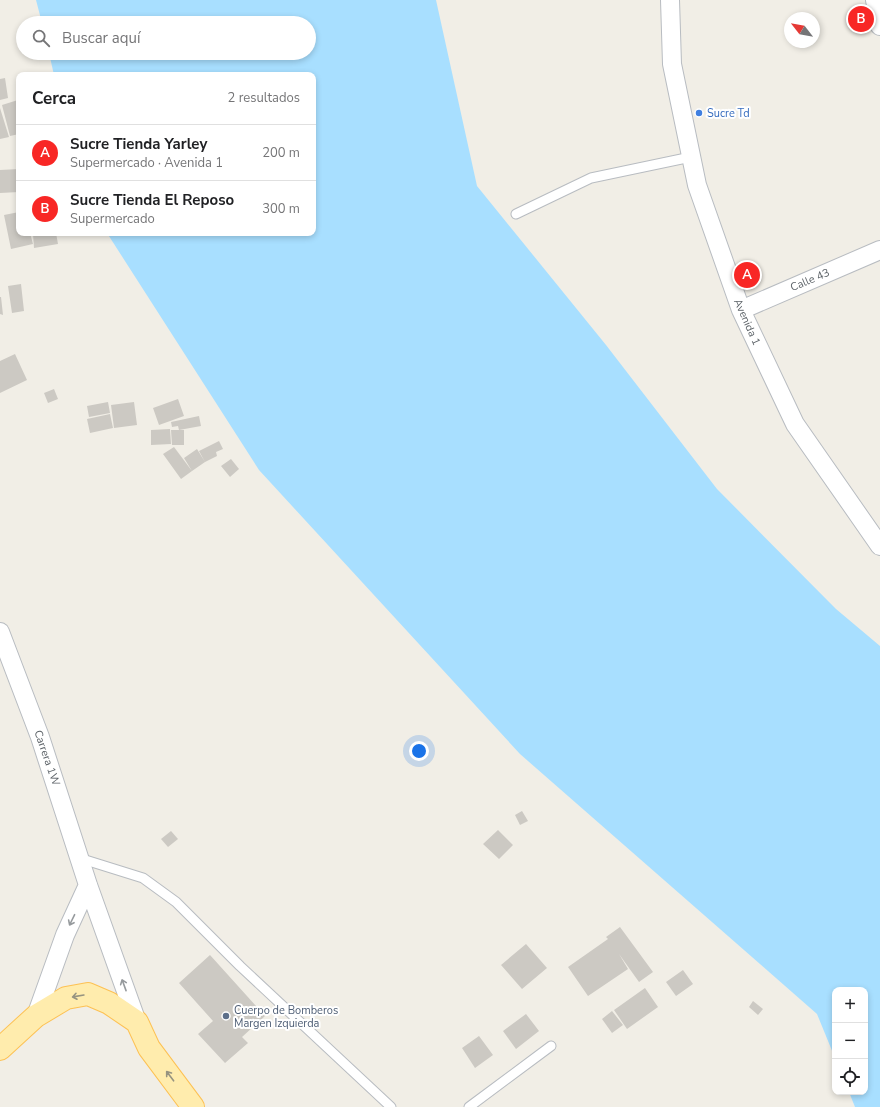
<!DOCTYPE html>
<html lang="es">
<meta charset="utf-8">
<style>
body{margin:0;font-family:"Nunito Sans",sans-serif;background:#f2f2f2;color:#202124}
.controls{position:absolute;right:12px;bottom:12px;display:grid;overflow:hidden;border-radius:8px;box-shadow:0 2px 6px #0003}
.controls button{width:36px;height:36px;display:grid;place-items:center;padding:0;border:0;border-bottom:1px solid #e0e0e0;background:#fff;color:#202124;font:20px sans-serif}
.compass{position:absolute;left:784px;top:12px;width:36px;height:36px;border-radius:50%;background:#fff;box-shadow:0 2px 6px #0003;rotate:301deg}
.you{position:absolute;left:419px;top:751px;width:14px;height:14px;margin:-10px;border:3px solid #fff;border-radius:50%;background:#1a73e8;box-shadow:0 0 0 6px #1a73e833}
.badge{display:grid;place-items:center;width:26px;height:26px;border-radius:50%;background:#f82725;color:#fff;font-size:13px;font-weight:700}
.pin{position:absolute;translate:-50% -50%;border:2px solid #fff;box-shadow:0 1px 4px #0006}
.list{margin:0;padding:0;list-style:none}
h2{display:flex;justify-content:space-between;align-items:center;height:52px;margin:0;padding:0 16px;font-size:17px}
h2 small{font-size:13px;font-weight:400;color:#757577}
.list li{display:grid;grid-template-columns:26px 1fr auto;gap:12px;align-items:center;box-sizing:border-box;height:56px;padding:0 16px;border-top:1px solid #e0e0e0}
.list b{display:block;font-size:15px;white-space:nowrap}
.list p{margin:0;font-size:13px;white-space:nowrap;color:#757577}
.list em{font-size:13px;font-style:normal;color:#757577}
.icon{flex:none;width:22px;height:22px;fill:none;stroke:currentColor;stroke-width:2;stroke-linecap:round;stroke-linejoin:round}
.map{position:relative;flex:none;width:880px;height:1107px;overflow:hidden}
.search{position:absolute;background:#fff;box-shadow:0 2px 6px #0003;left:16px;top:16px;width:300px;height:44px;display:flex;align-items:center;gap:10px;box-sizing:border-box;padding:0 14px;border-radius:22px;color:#757577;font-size:15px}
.panel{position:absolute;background:#fff;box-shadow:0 2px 6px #0003;left:16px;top:72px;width:300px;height:164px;border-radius:8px}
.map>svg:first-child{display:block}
</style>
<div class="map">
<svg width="880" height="1107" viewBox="0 0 880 1107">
<rect width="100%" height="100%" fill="#f1eee6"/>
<path fill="#a8dfff" d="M36 0H436L477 186 606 345 717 489 836 609 880 646V1107H855L849 1092H865V990H835V1058L817 1014 520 754 259 470 107 233H313V75H54L49 53H309V23H42Z"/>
<path fill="#ccc9c3" d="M5 78 8 98 0 100V79Z
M18 100 19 134 10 136 2 105Z
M0 108 9 137 0 139Z
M19 169V192L0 193V170Z
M19 212V233H30L33 244 11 249 4 215Z
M43 233H56L58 244 34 248 33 234Z
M21 284 24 311 12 313 8 286Z
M0 297H1L3 315 0 314Z
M15 354 27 380 0 393V361Z
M54 389 58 399 48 403 44 393Z
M178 399 184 416 159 425 153 408Z
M108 402 110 413 89 417 87 406Z
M134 402 137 425 114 428 111 405Z
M110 414 113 428 90 433 87 419Z
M199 416 201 426 179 430 178 426 172 427 171 422Z
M170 429 171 444 151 445V430Z
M171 430H184V445H172Z
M219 441 223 449 216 452 217 456 205 462 199 451Z
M174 447 192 471 181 479 163 454Z
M197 449 205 462 192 471 184 458Z
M231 459 239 469 230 477 221 466Z
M522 811 528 821 520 825 515 815Z
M498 830 513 845 499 859 483 844Z
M171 831 178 839 168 847 161 839Z
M620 927 653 972 639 982 619 954 628 969 588 996 568 967 608 939 606 937Z
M526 944 547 968 522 989 501 965Z
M210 955 265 1016 242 1037 248 1043 225 1063 198 1034 213 1021 179 983Z
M683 970 693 984 676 996 666 982Z
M645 988 658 1007 627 1029 614 1010Z
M753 1001 763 1009 758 1015 749 1007Z
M612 1011 623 1025 612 1033 602 1019Z
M526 1014 539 1031 516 1049 503 1031Z
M479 1036 493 1055 475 1068 462 1048Z"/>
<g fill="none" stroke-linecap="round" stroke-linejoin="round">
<g stroke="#b8bcc1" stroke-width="11">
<path id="service" d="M516 214 591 178 691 157
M79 858 143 878 176 902 240 966 391 1107
M469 1107 551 1046"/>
</g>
<g stroke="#b8bcc1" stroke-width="20">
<path id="minor" d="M670 0 672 64 697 185 741 310 795 424 880 546
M875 0 880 26
M741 310 880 250
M0 632 40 737 88 885 137 1022
M36 1016 65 935 88 885"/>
</g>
<g stroke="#fdc153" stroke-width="24">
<path id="primary" d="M0 1049 36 1016 66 998 88 994 109 1003 137 1022 149 1048 193 1107"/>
</g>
<use href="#service" stroke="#fff" stroke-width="9"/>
<use href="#minor" stroke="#fff" stroke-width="18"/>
<use href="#primary" stroke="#ffecad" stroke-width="22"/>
</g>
<defs><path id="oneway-shaft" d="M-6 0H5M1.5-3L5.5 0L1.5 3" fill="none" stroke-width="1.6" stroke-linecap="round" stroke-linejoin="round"/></defs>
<g stroke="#969a9d">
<use href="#oneway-shaft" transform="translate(72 920) rotate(116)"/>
<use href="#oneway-shaft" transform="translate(124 985) rotate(-110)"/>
</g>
<g stroke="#969380">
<use href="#oneway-shaft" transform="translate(78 996) rotate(170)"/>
<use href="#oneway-shaft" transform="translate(170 1076) rotate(-127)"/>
</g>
<circle fill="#3f7fe0" stroke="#fff" stroke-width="1.5" cx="699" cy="113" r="4"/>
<circle fill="#5c6f8a" stroke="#fff" stroke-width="1.5" cx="226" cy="1016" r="4"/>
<g text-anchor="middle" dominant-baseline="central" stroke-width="4" stroke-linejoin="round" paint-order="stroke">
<g font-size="11" fill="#366cbe" stroke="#fff" text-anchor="start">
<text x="707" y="113">Sucre Td</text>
</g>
<g font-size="11" fill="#5d6368" stroke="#fff">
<text transform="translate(810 280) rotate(-23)">Calle 43</text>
<text transform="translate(747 322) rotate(66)">Avenida 1</text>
<text transform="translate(47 758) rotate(71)">Carrera 1W</text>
</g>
<g font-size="11" fill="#4e5e75" stroke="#fff" text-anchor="start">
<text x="234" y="1010">Cuerpo de Bomberos<tspan x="234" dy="13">Margen Izquierda</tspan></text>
</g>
</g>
</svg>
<div class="controls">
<button>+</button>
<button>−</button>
<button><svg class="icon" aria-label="locate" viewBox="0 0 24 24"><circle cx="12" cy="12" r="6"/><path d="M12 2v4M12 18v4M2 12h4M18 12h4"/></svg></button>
</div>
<svg class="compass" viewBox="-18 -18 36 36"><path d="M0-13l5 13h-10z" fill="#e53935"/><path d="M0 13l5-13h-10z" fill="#757577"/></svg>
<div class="you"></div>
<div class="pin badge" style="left:747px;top:275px">A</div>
<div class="pin badge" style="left:861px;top:19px">B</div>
<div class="search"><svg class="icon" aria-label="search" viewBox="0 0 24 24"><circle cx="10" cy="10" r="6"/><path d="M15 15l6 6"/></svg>Buscar aquí</div>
<section class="panel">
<h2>Cerca<small>2 resultados</small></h2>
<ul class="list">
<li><span class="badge">A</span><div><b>Sucre Tienda Yarley</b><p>Supermercado · Avenida 1</p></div><em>200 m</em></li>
<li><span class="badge">B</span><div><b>Sucre Tienda El Reposo</b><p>Supermercado</p></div><em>300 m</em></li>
</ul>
</section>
</div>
